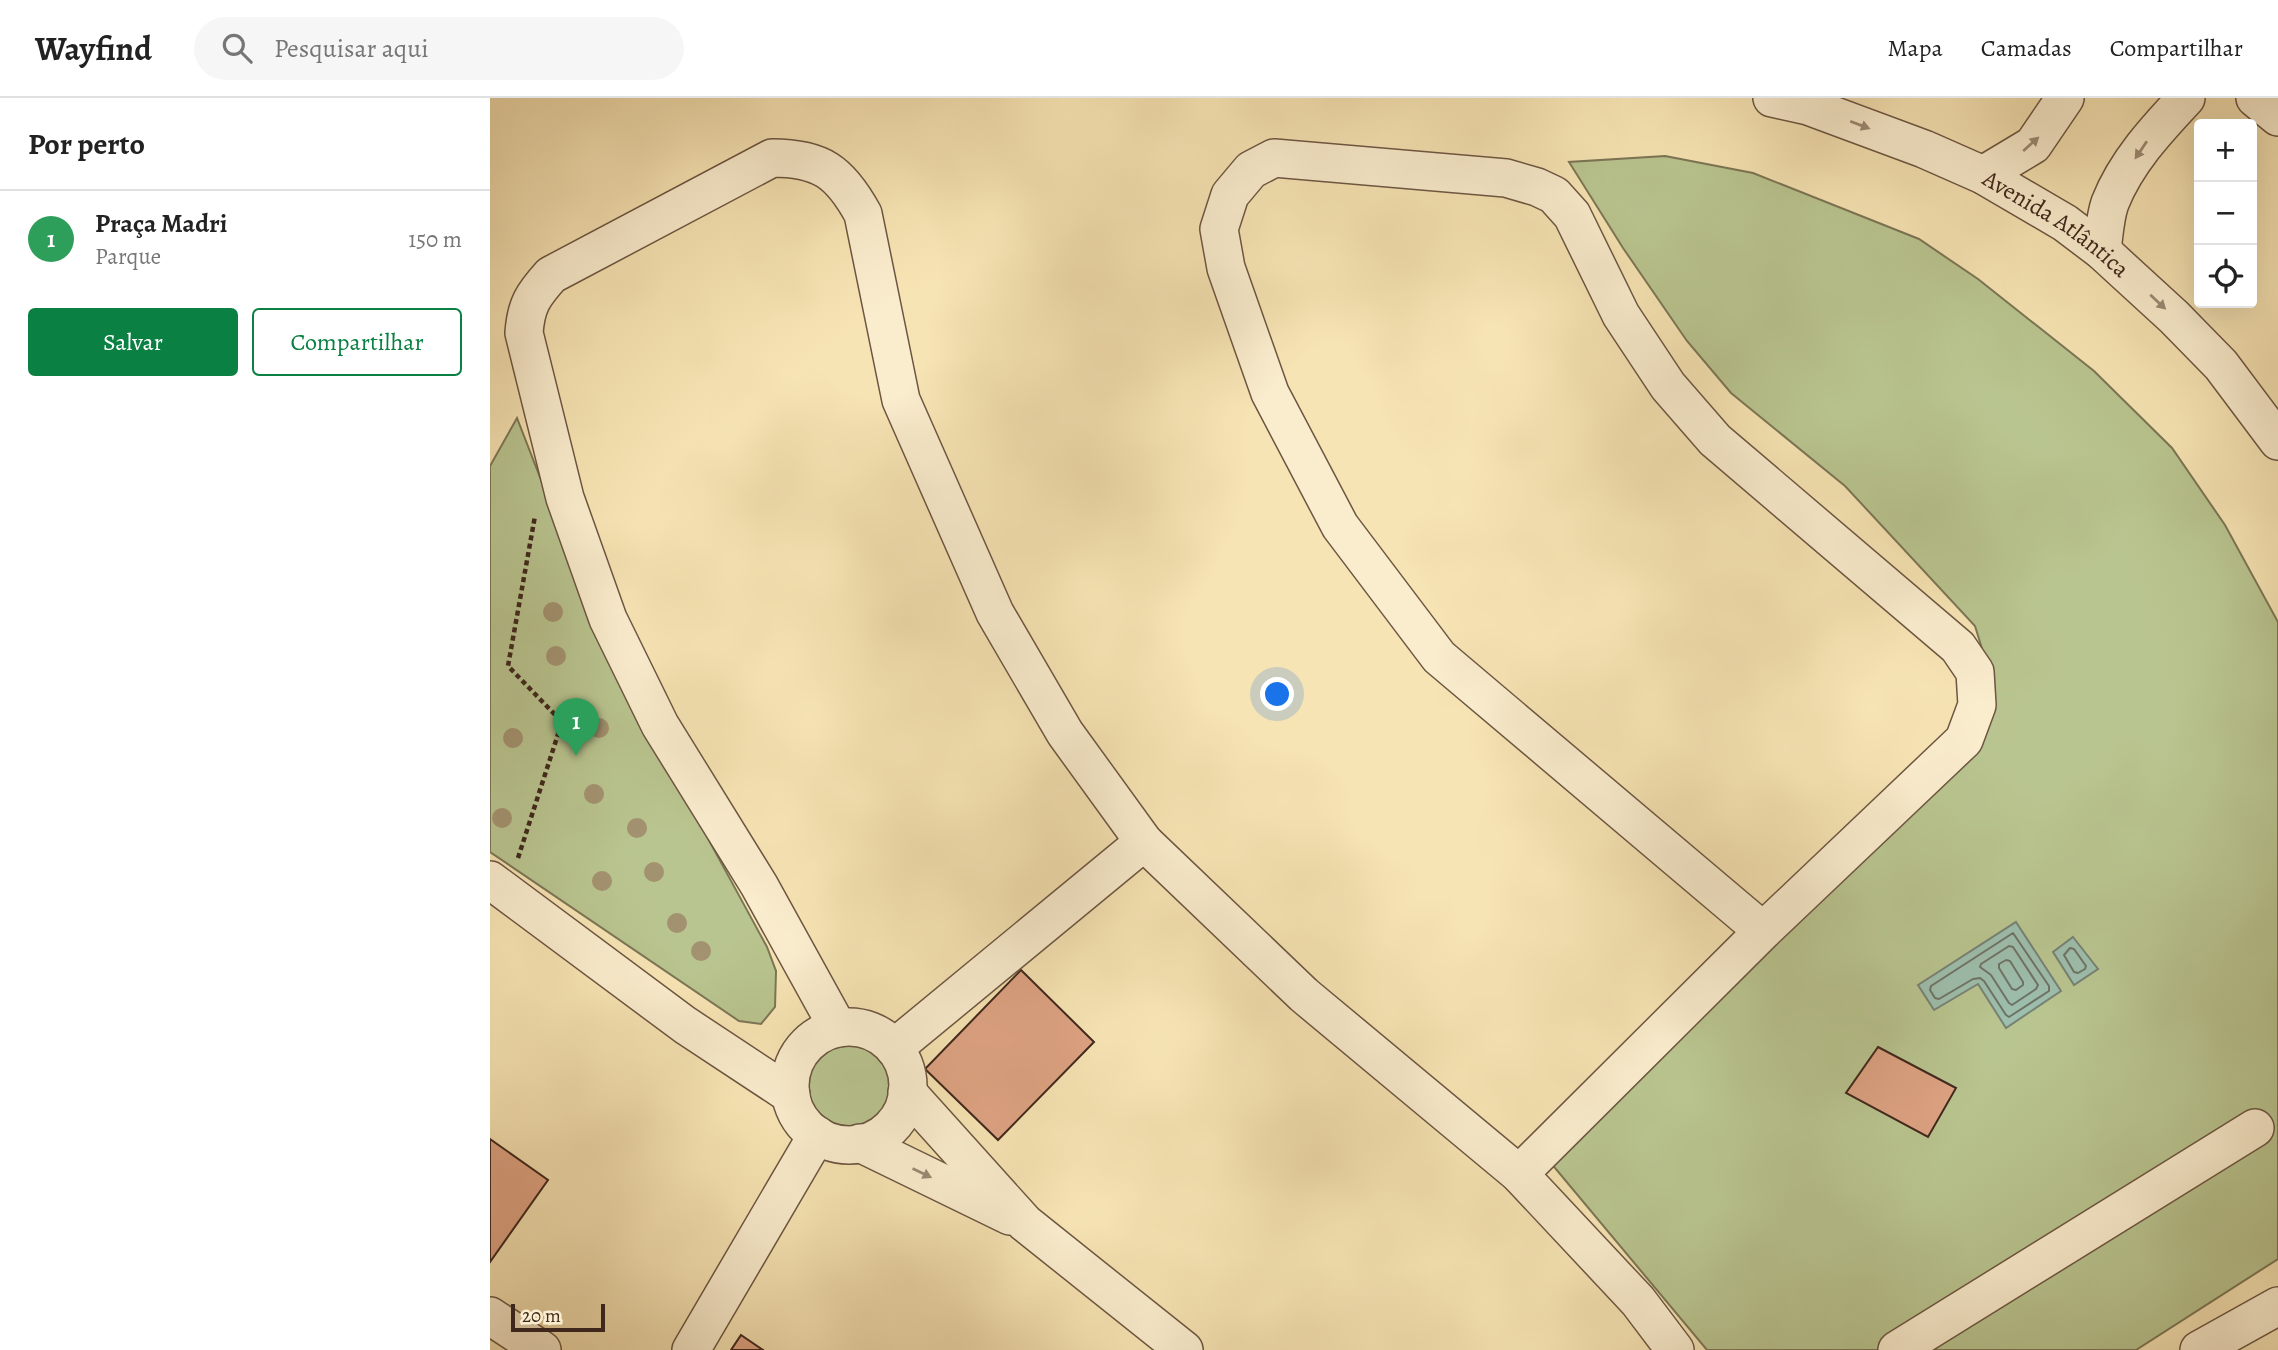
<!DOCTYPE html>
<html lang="pt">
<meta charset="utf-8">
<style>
body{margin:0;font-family:Alegreya,serif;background:#f6f6f6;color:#222}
.controls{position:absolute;right:21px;top:21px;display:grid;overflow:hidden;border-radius:7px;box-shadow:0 7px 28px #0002}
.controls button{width:63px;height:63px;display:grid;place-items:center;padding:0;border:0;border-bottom:2px solid #e0e0e0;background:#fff;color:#222;font:35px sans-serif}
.scale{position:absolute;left:21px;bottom:18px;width:94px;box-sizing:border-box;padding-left:7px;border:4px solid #3f271c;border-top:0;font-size:19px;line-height:24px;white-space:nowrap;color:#3f271c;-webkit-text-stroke:5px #faedce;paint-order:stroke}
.you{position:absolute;left:788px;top:597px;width:24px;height:24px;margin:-18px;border:5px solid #fff;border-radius:50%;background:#1a73e8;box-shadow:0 0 0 10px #1a73e833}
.badge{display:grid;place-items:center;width:46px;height:46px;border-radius:50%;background:#0b8043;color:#fff;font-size:23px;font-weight:700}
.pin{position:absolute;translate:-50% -58px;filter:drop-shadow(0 2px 4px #0008)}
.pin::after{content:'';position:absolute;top:37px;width:24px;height:21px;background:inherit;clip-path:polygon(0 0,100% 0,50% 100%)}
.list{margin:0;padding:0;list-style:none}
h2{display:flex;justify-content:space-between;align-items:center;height:91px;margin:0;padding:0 28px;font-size:30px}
h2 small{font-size:23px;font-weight:400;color:#767676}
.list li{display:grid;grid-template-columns:46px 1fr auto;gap:21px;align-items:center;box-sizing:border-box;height:98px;padding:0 28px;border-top:2px solid #e0e0e0}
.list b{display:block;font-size:26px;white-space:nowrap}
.list p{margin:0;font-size:23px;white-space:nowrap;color:#767676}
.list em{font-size:23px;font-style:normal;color:#767676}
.actions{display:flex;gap:14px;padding:21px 28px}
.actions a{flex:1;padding:16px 0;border:2px solid #0b8043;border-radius:7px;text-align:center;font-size:24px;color:#0b8043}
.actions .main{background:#0b8043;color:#fff}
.icon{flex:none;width:38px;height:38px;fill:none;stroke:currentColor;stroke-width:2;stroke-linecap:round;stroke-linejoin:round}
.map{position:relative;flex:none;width:1788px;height:1252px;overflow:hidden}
header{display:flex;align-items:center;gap:42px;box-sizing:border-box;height:98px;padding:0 35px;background:#fff;border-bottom:2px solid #e0e0e0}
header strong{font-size:33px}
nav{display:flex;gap:38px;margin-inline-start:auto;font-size:24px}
.search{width:490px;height:63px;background:#f6f6f6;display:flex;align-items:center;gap:18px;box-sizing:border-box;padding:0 24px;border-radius:38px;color:#767676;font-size:26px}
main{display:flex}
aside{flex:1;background:#fff}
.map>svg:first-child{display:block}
</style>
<header>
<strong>Wayfind</strong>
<div class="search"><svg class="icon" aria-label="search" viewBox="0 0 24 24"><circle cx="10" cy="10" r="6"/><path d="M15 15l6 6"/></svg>Pesquisar aqui</div>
<nav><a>Mapa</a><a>Camadas</a><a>Compartilhar</a></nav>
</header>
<main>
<aside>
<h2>Por perto<small></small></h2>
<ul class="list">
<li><span class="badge" style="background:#2e9e5b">1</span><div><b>Praça Madri</b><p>Parque</p></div><em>150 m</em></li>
</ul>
<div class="actions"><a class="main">Salvar</a><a>Compartilhar</a></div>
</aside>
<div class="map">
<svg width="1788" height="1252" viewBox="0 0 1788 1252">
<rect width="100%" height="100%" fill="#f7e4b4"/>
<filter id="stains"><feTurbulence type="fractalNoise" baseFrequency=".00286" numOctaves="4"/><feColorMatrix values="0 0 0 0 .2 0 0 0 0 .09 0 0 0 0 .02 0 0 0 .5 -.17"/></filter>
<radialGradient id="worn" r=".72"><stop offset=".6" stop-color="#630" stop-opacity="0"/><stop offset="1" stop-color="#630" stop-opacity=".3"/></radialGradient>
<path fill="#b9c590" stroke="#7c7656" stroke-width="2" d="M1175 58 1263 75 1429 141 1488 181 1604 273 1682 350 1735 427 1788 524V1161L1646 1252H1217L1055 1058 1491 623 1498 570 1485 528 1355 388 1241 295 1197 243 1133 150 1079 64Z
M27 320 121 562 277 849 286 873 285 909 271 926 249 923 0 754V368Z
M308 987a50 50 0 1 1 100 0a50 50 0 1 1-100 0Z"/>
<path fill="#9dbfae" stroke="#778274" stroke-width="2" d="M1526 824 1571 893 1516 930 1488 886 1444 912 1428 887Z
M1583 839 1608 871 1584 887 1563 854Z"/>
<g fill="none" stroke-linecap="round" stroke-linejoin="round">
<path stroke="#6e7365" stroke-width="2" d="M1523 835 1559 888V893L1519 919 1516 917 1494 883 1490 880 1483 881 1449 901 1445 900 1440 892 1441 888Z
M1519 848 1523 849 1548 887 1546 891 1522 907 1519 905 1501 877 1490 869 1491 866Z
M1580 850 1584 851 1596 868 1595 871 1588 875 1584 874 1574 857Z
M1516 862 1520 863 1533 884V887L1526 892 1522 891 1509 870V866Z"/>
</g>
<path fill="#dea383" stroke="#3f271c" stroke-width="2" d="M531 872 604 944 508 1042 435 971Z
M1388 949 1466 990 1438 1039 1356 995Z
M0 1041 58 1082 0 1164Z
M251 1237 273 1252H241Z"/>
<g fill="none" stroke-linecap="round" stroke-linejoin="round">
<g stroke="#6d5642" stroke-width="40">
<g id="minor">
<path id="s1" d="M1282 0 1318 8 1434 51 1493 77 1575 125 1612 153 1684 219 1731 267 1788 343"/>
<path d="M1765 0 1788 19"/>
<path d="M1493 77 1543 47 1575 0"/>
<path d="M1612 153C1614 137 1615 119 1620 105 1636 64 1667 31 1696 0"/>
<path d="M0 782 195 927 301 997"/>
<circle cx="359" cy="988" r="59"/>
<path d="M348 930 269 787 170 627 118 521 75 400 34 235C36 207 43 197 61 177L282 60C331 60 350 74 373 116L411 302 505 515 575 635 654 744 814 897 1029 1076 1148 1203 1185 1252"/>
<path d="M404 950 654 744"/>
<path d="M417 994 535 1125 694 1252"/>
<path d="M370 1045 520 1118"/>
<path d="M1029 1076 1273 833 1474 642 1487 607 1485 574 1468 549 1225 342 1178 288 1131 217 1082 117 1064 97 1047 89 1016 80 784 60 761 72 740 97 729 131 736 170 780 295 850 428 949 559 1273 833"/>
<path d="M0 1218 52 1252"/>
<path d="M201 1252 327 1037"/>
<path d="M1407 1252 1765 1030"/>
<path d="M1709 1252 1788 1208"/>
</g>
</g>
<path stroke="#3f271c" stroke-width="4.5" stroke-dasharray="5 3.5" stroke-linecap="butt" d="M28 760 72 624 18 568 45 418"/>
<use href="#minor" stroke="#faedce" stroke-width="37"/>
</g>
<g fill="#a39270">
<circle cx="63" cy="514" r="10"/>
<circle cx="66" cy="558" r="10"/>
<circle cx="109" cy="630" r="10"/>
<circle cx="23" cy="640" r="10"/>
<circle cx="104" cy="696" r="10"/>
<circle cx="12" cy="720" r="10"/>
<circle cx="147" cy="730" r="10"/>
<circle cx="164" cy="774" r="10"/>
<circle cx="112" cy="783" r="10"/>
<circle cx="187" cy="825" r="10"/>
<circle cx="211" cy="853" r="10"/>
</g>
<defs><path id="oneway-solid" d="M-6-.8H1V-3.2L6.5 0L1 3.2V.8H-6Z" transform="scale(1.75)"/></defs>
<g fill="#9c8a75">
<use href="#oneway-solid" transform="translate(1370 27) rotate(21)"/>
<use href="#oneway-solid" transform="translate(1541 46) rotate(-42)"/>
<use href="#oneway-solid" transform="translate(1651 52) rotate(124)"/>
<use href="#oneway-solid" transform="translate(1668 204) rotate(43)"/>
<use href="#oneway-solid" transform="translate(432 1075) rotate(26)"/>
</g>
<g text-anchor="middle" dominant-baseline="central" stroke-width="7" stroke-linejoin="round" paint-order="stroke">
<g font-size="24" fill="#3f271c" stroke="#faedce">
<text stroke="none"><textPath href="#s1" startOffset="313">Avenida Atlântica</textPath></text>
</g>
</g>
<rect width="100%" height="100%" filter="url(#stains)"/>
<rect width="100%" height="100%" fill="url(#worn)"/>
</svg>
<div class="controls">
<button>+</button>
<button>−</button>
<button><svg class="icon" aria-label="locate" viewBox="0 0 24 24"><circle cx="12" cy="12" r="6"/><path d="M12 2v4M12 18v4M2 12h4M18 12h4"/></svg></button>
</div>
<div class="scale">20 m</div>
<div class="you"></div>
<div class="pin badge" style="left:86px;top:658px;background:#2e9e5b">1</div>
</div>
</main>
